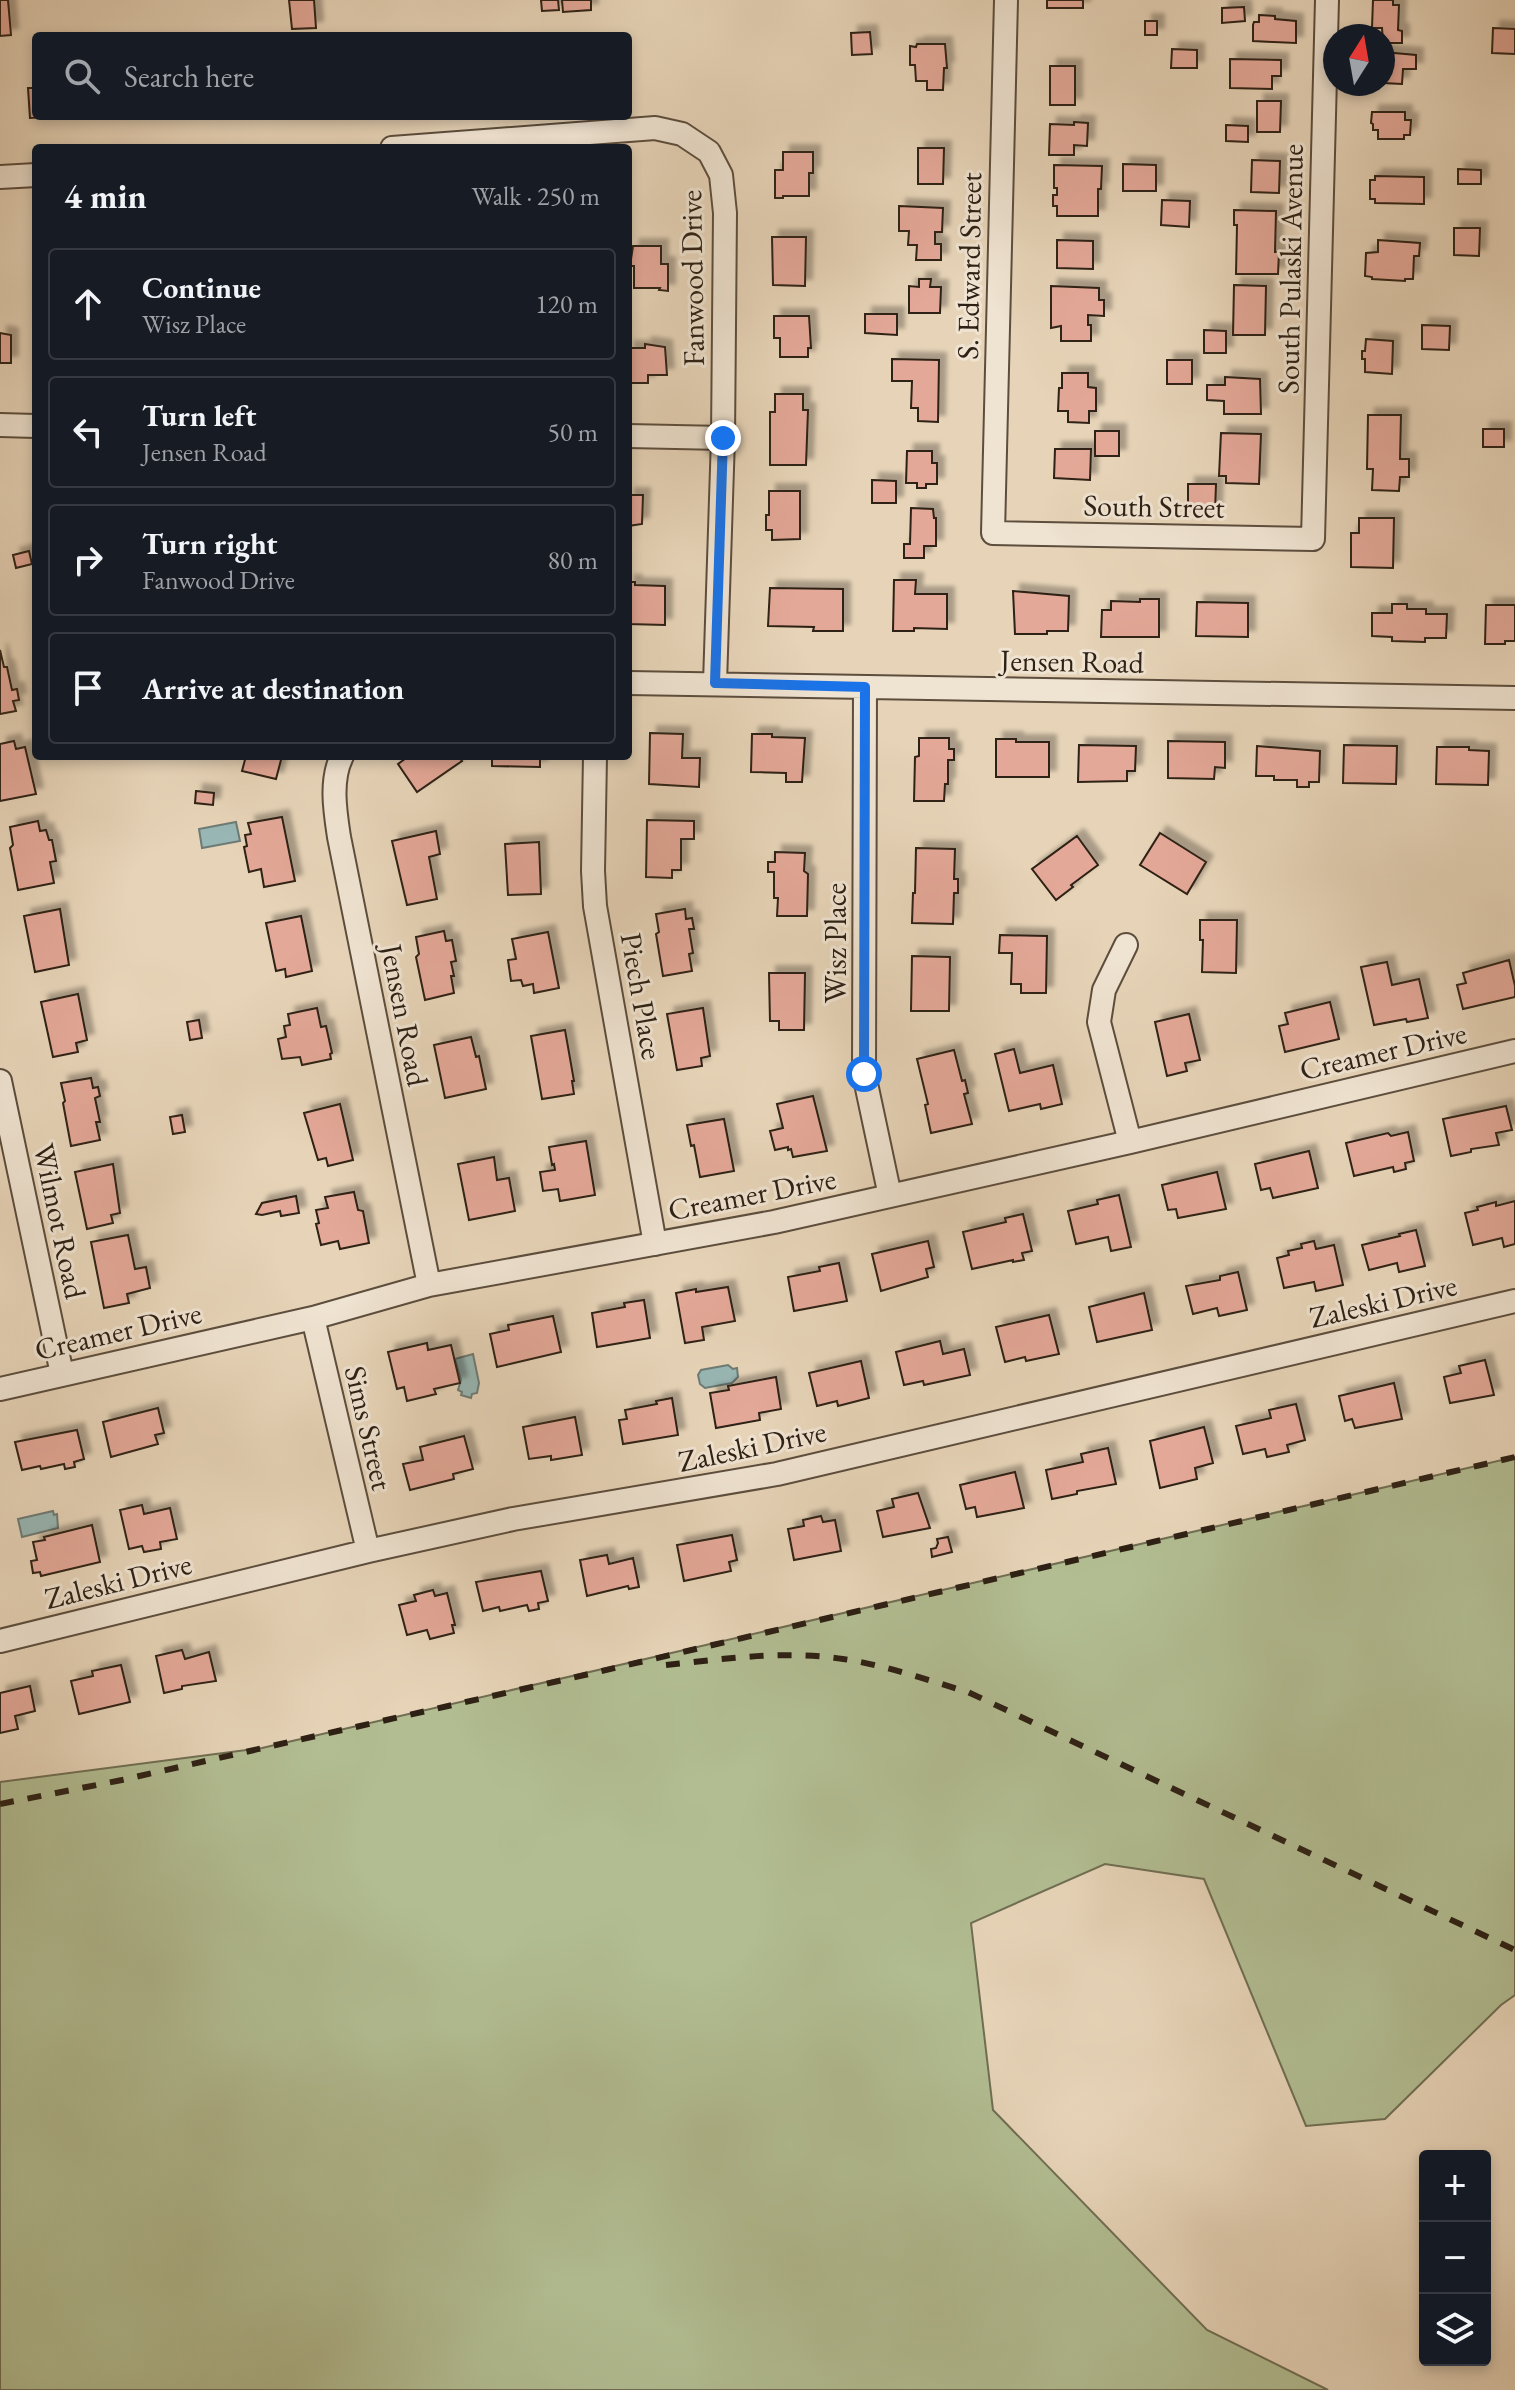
<!DOCTYPE html>
<meta charset="utf-8">
<style>
body{margin:0;font-family:"EB Garamond",serif;background:#20242c;color:#f1f3f6}
.controls{position:absolute;right:24px;bottom:24px;display:grid;overflow:hidden;border-radius:8px;box-shadow:0 4px 12px #0003}
.controls button{width:72px;height:72px;display:grid;place-items:center;padding:0;border:0;border-bottom:2px solid #363941;background:#171b24;color:#f1f3f6;font:40px sans-serif}
.compass{position:absolute;left:1323px;top:24px;width:72px;height:72px;border-radius:50%;background:#171b24;box-shadow:0 4px 12px #0003;rotate:11deg}
.stop{position:absolute;width:24px;height:24px;margin:-18px;border:6px solid #1a73e8;border-radius:50%;background:#fff}
.stop.end{background:#1a73e8;border-color:#fff;box-shadow:0 2px 8px #0008}
.list{margin:0;padding:0;list-style:none}
h2{display:flex;justify-content:space-between;align-items:center;height:104px;margin:0;padding:0 32px;font-size:34px}
h2 small{font-size:26px;font-weight:400;color:#9ea1a6}
.list li{display:grid;grid-template-columns:52px 1fr auto;gap:24px;align-items:center;box-sizing:border-box;height:112px;margin:0 16px 16px;padding:0 16px;border:2px solid #363941;border-radius:8px}
.list b{display:block;font-size:30px;white-space:nowrap}
.list p{margin:0;font-size:26px;white-space:nowrap;color:#9ea1a6}
.list em{font-size:26px;font-style:normal;color:#9ea1a6}
.icon{flex:none;width:44px;height:44px;fill:none;stroke:currentColor;stroke-width:2;stroke-linecap:round;stroke-linejoin:round}
.map{position:relative;flex:none;width:1515px;height:2390px;overflow:hidden}
.search{position:absolute;background:#171b24;box-shadow:0 4px 12px #0003;left:32px;top:32px;width:600px;height:88px;display:flex;align-items:center;gap:20px;box-sizing:border-box;padding:0 28px;border-radius:8px;color:#9ea1a6;font-size:30px}
.panel{position:absolute;background:#171b24;box-shadow:0 4px 12px #0003;left:32px;top:144px;width:600px;height:616px;border-radius:8px}
.map>svg:first-child{display:block}
</style>
<div class="map">
<svg width="1515" height="2390" viewBox="0 0 1515 2390">
<defs>
<filter id="shadow"><feDropShadow dx="7" dy="-7" stdDeviation="2" flood-color="#0004"/></filter>
</defs>
<rect width="100%" height="100%" fill="#e7d4b8"/>
<filter id="stains"><feTurbulence type="fractalNoise" baseFrequency=".0025" numOctaves="4"/><feColorMatrix values="0 0 0 0 .2 0 0 0 0 .09 0 0 0 0 .02 0 0 0 .5 -.17"/></filter>
<radialGradient id="worn" r=".72"><stop offset=".6" stop-color="#630" stop-opacity="0"/><stop offset="1" stop-color="#630" stop-opacity=".3"/></radialGradient>
<path fill="#b2bd92" stroke="#706e53" stroke-width="2" d="M1515 1457V1995L1501 2005 1385 2119 1306 2126 1204 1879 1105 1864 971 1923 993 2110 1207 2330 1328 2390H0V1782L262 1748Z"/>
<path fill="#98b7b5" stroke="#6d7b75" stroke-width="2" d="M236 822 240 841 202 848 199 829Z
M473 1354 479 1383 477 1393 472 1394 471 1398 461 1395 462 1392 458 1390 461 1380 455 1359Z
M728 1365 733 1369 737 1368 738 1377 732 1383 705 1388 700 1384 698 1375 701 1370Z
M53 1511 54 1515 57 1514 58 1528 22 1537 18 1519Z"/>
<path fill="#e4a898" stroke="#2d2014" stroke-width="2" filter="url(#shadow)" d="M0 0H8L11 35 0 36Z
M289 0H314L316 28 292 29Z
M541 0H558L559 10 542 11Z
M562 0H591V10L563 12Z
M1047 0H1083V8H1047Z
M1373 0H1393V5H1399L1398 30 1402 31V43H1383L1382 28H1372Z
M1244 7 1245 21 1222 23V8Z
M1259 15 1275 16V19L1296 21V43L1253 41V25L1254 22H1259Z
M1145 21H1157V35H1145Z
M1493 28 1515 29V54L1492 53Z
M870 32 872 54 852 55 851 33Z
M917 44H945L947 68H944L943 90H927V81H916L915 65H910V46L916 47Z
M1172 49 1197 50V68H1171Z
M1383 52 1416 55V69H1403L1402 84 1383 83Z
M1230 59 1281 60V76H1272V89L1230 88Z
M1050 66H1075V105H1050Z
M28 88H36V116H62L30 118Z
M1257 101H1281L1280 132H1257Z
M1372 112H1405V120H1411L1410 135H1404V139H1378V130H1373V124L1371 123Z
M1074 122 1088 123 1087 146 1074 145V155H1049L1050 124 1074 125Z
M1226 125 1248 126V142L1226 141Z
M918 148H944L943 184H918Z
M783 152H813V173H809V196H783V198H775V170H783Z
M1252 160 1280 161 1279 193 1251 192Z
M1123 164 1156 165V191H1123Z
M1054 165 1102 166 1101 189H1098V216H1057V206H1053V195H1057V188H1054Z
M1458 169 1481 170V184H1458Z
M1375 176 1424 177V204L1375 203V199H1370V180H1375Z
M1162 200 1190 201 1189 227 1161 225Z
M899 206 943 208 942 232H935V244H941V260H916L917 245H908L909 231H899Z
M1234 210 1276 211 1275 252H1279L1278 274H1236L1237 225H1234Z
M1454 228H1480L1479 256 1454 255Z
M772 237H806L805 286 773 285Z
M1057 240 1093 241V269L1057 268Z
M1378 240 1420 243 1419 256H1414L1413 279H1405V281L1372 279V277L1365 276 1366 253 1378 252Z
M633 246H661V264H668V291L659 290 660 288H634V266H630Z
M919 279H931L930 287H941L940 313H909V286L919 287Z
M1234 285 1266 286 1265 335H1233Z
M1051 286 1099 288V300H1104V316L1088 315V325H1091V341H1061V326L1051 328Z
M865 314H897V335L865 333Z
M774 316H809L811 348H808V357H780V338H774Z
M1422 325 1450 326 1449 350 1422 349Z
M1204 330 1226 331V353H1204Z
M0 333 11 335V363H0Z
M1366 339 1393 341 1392 374 1365 372V359H1362V351H1365Z
M645 344 665 347 667 375H648V383H628V348H645Z
M892 359 939 360 938 422 918 421V408H911L912 381H892Z
M1167 360H1192V384H1167Z
M1062 373H1088V387L1096 388V411H1089V423L1068 422V411H1058L1059 388H1062Z
M1225 377 1260 379 1261 414H1224V401L1207 400V385H1225Z
M775 394H803V410H808L806 465H770V412H775Z
M1368 415H1401L1400 459H1409V477H1400L1399 491 1372 490 1373 469H1367Z
M1483 429H1504V447H1483Z
M1095 431H1119V456H1095Z
M1221 433 1261 434 1259 484 1226 483V476H1219Z
M1055 449H1091L1090 480 1054 478Z
M907 451H932V463H937V484H926V488H917V483H906Z
M872 480 896 481V503H872Z
M1188 484H1216L1215 512 1188 511Z
M769 491H800V539L772 540V530H766V515H769Z
M628 495H643L642 524 628 526Z
M911 508 933 509 934 518H936V546H924V558H904V544H910Z
M1359 518H1394L1393 568 1351 567V533H1359Z
M29 551 32 564 16 568 13 555Z
M894 580H916L915 594H947V629L914 628V631H893Z
M628 582H635V585L665 586V625L628 624Z
M770 588 843 589V631H813L814 627 768 626Z
M1013 591 1069 596 1068 631H1047V634H1015Z
M1140 599H1159V637H1101L1102 610H1111V601L1140 602Z
M1197 602 1248 603V637L1196 636Z
M1392 604H1407V609H1426V614H1447L1446 638H1425V642L1392 641V637L1372 636V613H1392Z
M1486 605H1515V641H1505V644H1485Z
M0 650 4 667H7L12 690 17 689 19 700 13 701 16 711 0 714Z
M650 733 683 734 682 758H700L699 787 649 784Z
M752 734H772V737L805 738 802 782H786V773L751 772Z
M919 738H949V749H954V760H948V784H945L944 801H914L915 757 919 756Z
M996 739H1016V742H1049V777H996Z
M14 741 16 749 25 747 36 794 0 801V744Z
M1168 741 1225 742V768L1215 767 1214 779 1168 778Z
M1079 745 1136 746 1135 771H1127V781L1078 782Z
M1344 745 1397 746 1396 784 1343 783Z
M1257 746 1320 751 1319 782H1309V787H1297V780H1274V776H1256Z
M1437 747H1469V750L1489 751 1488 785 1436 784Z
M246 756H282L276 779 242 771Z
M409 756H458L462 761 417 792 398 764Z
M492 756H540V767L492 766Z
M196 791 214 793 213 805 195 803Z
M282 817 295 881 264 887 261 869 249 872 244 847 247 846 245 835 251 834 248 823Z
M647 820 694 821V839H681V870H672V878L646 877Z
M38 821 40 831 46 830 49 840H52L56 861 50 862 54 883 18 890 10 848 13 845 10 827Z
M436 831 440 854 429 857 437 899 407 905 392 841Z
M1160 833 1206 862 1187 894 1140 865Z
M1077 836 1098 865 1071 885 1073 887 1056 900 1032 869Z
M539 842 541 894 508 895 505 844Z
M916 848 955 849 954 879H958V893H954L953 924 912 923 913 893H915Z
M775 852 805 853 804 871 808 874 807 916H777L778 898H774V872H768V862H775Z
M60 909 69 965 35 972 24 916Z
M685 909 686 919 692 918 694 929H689L693 953 689 954 692 971 663 976 656 934 659 932 656 914Z
M301 916 312 971 286 977 285 969 276 971 266 923Z
M1200 920H1237L1236 973 1202 972 1203 940H1200Z
M444 931 446 941 452 940 456 961 451 962 454 976H451L454 993 425 1000 416 957 419 954 416 937Z
M548 932 559 988 534 993 533 984 523 986 521 980 511 981 508 960 516 959 512 939Z
M1000 935 1047 936 1046 993H1021V984H1011L1012 953H999Z
M912 956 950 957 949 1011H911Z
M1509 960 1515 986V997L1463 1009 1457 985 1466 983 1463 973Z
M1387 962 1392 985 1419 979 1428 1018 1407 1022 1406 1019 1374 1025 1361 967Z
M769 973H805L804 1030H779V1021H770Z
M78 994 87 1040 76 1043 78 1052 53 1057 41 1002Z
M1330 1002 1339 1039 1285 1052 1279 1026 1288 1024 1285 1013Z
M317 1008 321 1027 326 1026 332 1053 330 1054 331 1059 302 1065 300 1057 282 1059 278 1039 286 1037 284 1026 290 1025 288 1014Z
M703 1008 710 1056 701 1058 702 1066 677 1070 667 1014Z
M1189 1014 1200 1060 1185 1063 1187 1071 1167 1076 1155 1022Z
M199 1020 202 1038 190 1040 187 1022Z
M565 1030 574 1081H572L574 1094 542 1099 531 1036Z
M471 1037 476 1057 479 1056 486 1089 445 1098 434 1045Z
M1014 1049 1020 1073 1053 1065 1062 1104 1041 1109 1040 1104 1009 1111 995 1054Z
M954 1050 962 1081 965 1080 968 1093 964 1094 972 1124 931 1133 925 1105 928 1104 917 1059Z
M91 1078 93 1088 98 1087 100 1096 95 1098 100 1122H96L100 1140 71 1146 63 1103 65 1101 61 1083Z
M813 1096 827 1151 793 1157 791 1149 788 1150V1147L775 1150 770 1131 783 1128 777 1104Z
M340 1104 353 1160 328 1166 326 1158 318 1160 304 1113Z
M1506 1106 1512 1130 1496 1133 1499 1145 1471 1149V1152L1451 1156 1443 1119Z
M182 1115 185 1132 173 1134 170 1117Z
M724 1119 734 1171 700 1177 694 1145 691 1146 687 1125Z
M1408 1132 1414 1161 1405 1163 1406 1169 1394 1172 1393 1167 1354 1176 1346 1143 1388 1133 1391 1136Z
M586 1141 595 1195 560 1201 558 1189 543 1191 540 1172 555 1170 554 1164 552 1165 549 1147Z
M1309 1151 1318 1188 1273 1198 1270 1188 1261 1190 1255 1164Z
M494 1157 497 1180 509 1178 515 1211 469 1220 458 1164Z
M113 1164 120 1213 111 1215 113 1223 87 1229 75 1172Z
M1217 1172 1226 1209 1178 1218 1176 1209 1168 1210 1162 1185Z
M354 1192 358 1210 363 1211 369 1243 340 1249 338 1241 321 1245 316 1224 319 1223 316 1210 328 1208 325 1197Z
M1119 1195 1131 1247 1111 1251 1108 1237 1076 1244 1068 1211 1098 1204 1097 1200Z
M296 1196 299 1213 281 1216 280 1211 262 1215 256 1214 262 1203Z
M1515 1201V1244L1504 1247 1502 1238 1473 1245 1465 1213 1478 1210 1477 1207 1496 1202V1206Z
M1023 1214 1032 1251 1022 1253 1024 1260 1013 1262V1260L972 1269 963 1232 1006 1222 1005 1218Z
M1416 1230 1425 1266 1399 1272 1397 1263 1369 1270 1362 1245 1400 1236 1399 1234Z
M128 1235 135 1269 146 1267 150 1288 127 1294 129 1303 104 1308 91 1242Z
M928 1241 934 1267 926 1269 928 1277 881 1291 872 1254Z
M1314 1241 1316 1249 1334 1245 1343 1285 1316 1291 1314 1282 1284 1288 1277 1258 1289 1255 1288 1251 1302 1248 1301 1244Z
M839 1263 847 1301 794 1311 788 1277 820 1271 819 1267Z
M1238 1272 1247 1310 1219 1316 1217 1308 1193 1314 1186 1286 1220 1280V1276Z
M728 1287 735 1321 702 1327 704 1340 685 1343 676 1293 696 1289V1292Z
M1144 1293 1152 1330 1097 1342 1089 1307Z
M644 1300 650 1338 597 1347 592 1313 625 1307 624 1303Z
M1049 1315 1059 1354 1026 1361 1025 1357 1005 1362 996 1327Z
M553 1316 561 1352 497 1367 490 1334 509 1330 508 1325Z
M940 1341 943 1354 964 1349 970 1375 924 1385 923 1381 904 1385 896 1352Z
M427 1343 428 1350 451 1345 460 1383 434 1389 436 1394 407 1401 404 1387 397 1389 388 1352Z
M1485 1360 1494 1395 1450 1403 1444 1377 1461 1373 1459 1366Z
M861 1361 869 1398 838 1406 837 1401 817 1406 809 1373Z
M776 1377 781 1409 759 1413 760 1420 716 1428 710 1393 729 1390 728 1386Z
M1394 1383 1402 1419 1355 1428 1352 1419 1345 1421 1339 1396Z
M672 1398 678 1435 623 1444 619 1420 627 1419 625 1410 657 1404 656 1401Z
M1296 1404 1305 1440 1287 1445 1289 1452 1267 1457 1265 1449 1243 1454 1236 1426 1271 1418 1269 1410Z
M158 1408 164 1433 155 1435 158 1444 111 1457 103 1422Z
M575 1417 582 1455 551 1460V1456L529 1459 523 1427Z
M1204 1427 1213 1463 1195 1468 1197 1479 1160 1488 1150 1441Z
M77 1430 84 1459 74 1462 75 1467 65 1469 64 1464 41 1469 40 1466 22 1470 15 1442Z
M464 1436 473 1469 453 1474 454 1479 410 1490 403 1464 423 1460 420 1447Z
M1108 1448 1116 1484 1077 1491V1494L1052 1499 1046 1470 1083 1462 1081 1454Z
M1015 1472 1024 1508 977 1517 975 1507 966 1509 960 1485Z
M918 1493 930 1528 883 1537 877 1511 894 1507 892 1499Z
M142 1505 144 1514 170 1508 177 1539 160 1542 161 1549 144 1552 142 1546 129 1549 120 1510Z
M821 1516 823 1522 835 1520 841 1551 794 1560 788 1529 804 1526 803 1520Z
M92 1525 100 1562 41 1576 40 1572 33 1573 31 1561 37 1560 33 1542 45 1540 44 1537Z
M732 1535 737 1560 729 1562 731 1571 684 1581 677 1545Z
M948 1537 952 1552 932 1557 931 1549 936 1548 938 1543 937 1539Z
M607 1555 609 1564 633 1558 639 1587 629 1589 628 1586 587 1596 580 1560Z
M541 1571 548 1601 538 1603 539 1609 529 1611 527 1605 500 1611 499 1607 483 1611 476 1582Z
M433 1590 435 1596 447 1593 455 1625H452L454 1633 430 1639 427 1630 407 1635 399 1605 416 1601 414 1595Z
M182 1650 185 1659 209 1652 216 1681 182 1686V1689L164 1693 156 1656Z
M121 1665 130 1702 79 1714 71 1681 93 1676 92 1671Z
M30 1686 35 1711 15 1716 18 1729 0 1733V1693Z"/>
<g fill="none" stroke-linecap="round" stroke-linejoin="round">
<g stroke="#5c4d3d" stroke-width="26">
<path id="minor" d="M1006 0 993 533 1313 539 1327 0
M392 148 655 128 682 134 709 152 721 175 725 213 723 438 715 683
M0 177 36 175
M0 425 36 426
M628 436 723 438
M628 683 1515 698
M865 687 864 1074 890 1196
M342 756C330 780 335 811 339 837L429 1285
M595 756 593 871 595 906 655 1244
M1126 945 1104 990 1099 1022 1130 1142
M0 1081 62 1374
M313 1318 368 1551
M0 1389 313 1318 429 1285 774 1222 1130 1142 1515 1051
M0 1641 368 1551 513 1519 777 1474 1515 1301"/>
</g>
<use href="#minor" stroke="#efe3d1" stroke-width="22"/>
<path stroke="#2d2014" stroke-width="6" stroke-dasharray="14 14" stroke-linecap="butt" d="M666 1665C724 1659 785 1650 843 1659 885 1665 927 1680 968 1692L1515 1950
M0 1804 122 1780 589 1674 1515 1457"/>
</g>
<g fill="none" stroke-linecap="round" stroke-linejoin="round">
<path stroke="#1a73e8" stroke-width="10" d="M723 438 715 683 865 687 864 1074"/>
</g>
<g text-anchor="middle" dominant-baseline="central" stroke-width="6" stroke-linejoin="round" paint-order="stroke">
<g font-size="30" fill="#2d2014" stroke="#efe3d1">
<text transform="translate(969 266) rotate(-89)">S. Edward Street</text>
<text transform="translate(1290 269) rotate(-89)">South Pulaski Avenue</text>
<text transform="translate(692 278) rotate(-91)">Fanwood Drive</text>
<text transform="translate(1154 506) rotate(1)">South Street</text>
<text transform="translate(1072 661) rotate(1)">Jensen Road</text>
<text transform="translate(835 943) rotate(-90)">Wisz Place</text>
<text transform="translate(642 996) rotate(80)">Piech Place</text>
<text transform="translate(405 1015) rotate(79)">Jensen Road</text>
<text transform="translate(1383 1051) rotate(-13)">Creamer Drive</text>
<text transform="translate(752 1194) rotate(-11)">Creamer Drive</text>
<text transform="translate(60 1221) rotate(78)">Wilmot Road</text>
<text transform="translate(1383 1301) rotate(-13)">Zaleski Drive</text>
<text transform="translate(118 1331) rotate(-13)">Creamer Drive</text>
<text transform="translate(369 1428) rotate(77)">Sims Street</text>
<text transform="translate(752 1446) rotate(-12)">Zaleski Drive</text>
<text transform="translate(118 1581) rotate(-14)">Zaleski Drive</text>
</g>
</g>
<rect width="100%" height="100%" filter="url(#stains)"/>
<rect width="100%" height="100%" fill="url(#worn)"/>
</svg>
<div class="controls">
<button>+</button>
<button>−</button>
<button><svg class="icon" aria-label="layers" viewBox="0 0 24 24"><path d="M12 4l9 5-9 5-9-5zM3 14l9 5 9-5"/></svg></button>
</div>
<svg class="compass" viewBox="-18 -18 36 36"><path d="M0-13l5 13h-10z" fill="#e53935"/><path d="M0 13l5-13h-10z" fill="#9ea1a6"/></svg>
<div class="stop" style="left:864px;top:1074px"></div>
<div class="stop end" style="left:723px;top:438px"></div>
<div class="search"><svg class="icon" aria-label="search" viewBox="0 0 24 24"><circle cx="10" cy="10" r="6"/><path d="M15 15l6 6"/></svg>Search here</div>
<section class="panel">
<h2>4 min<small>Walk · 250 m</small></h2>
<ul class="list">
<li><svg class="icon" aria-label="ahead" viewBox="0 0 24 24"><path d="M12 20V5M6 11l6-6 6 6"/></svg><div><b>Continue</b><p>Wisz Place</p></div><em>120 m</em></li>
<li><svg class="icon" aria-label="left" viewBox="0 0 24 24"><path d="M17 20v-9H6M10 6l-5 5 5 5"/></svg><div><b>Turn left</b><p>Jensen Road</p></div><em>50 m</em></li>
<li><svg class="icon" aria-label="right" viewBox="0 0 24 24"><path d="M7 20v-9h11M14 6l5 5-5 5"/></svg><div><b>Turn right</b><p>Fanwood Drive</p></div><em>80 m</em></li>
<li><svg class="icon" aria-label="arrive" viewBox="0 0 24 24"><path d="M6 21V4h12l-3 4 3 4H6"/></svg><div><b>Arrive at destination</b></div></li>
</ul>
</section>
</div>
